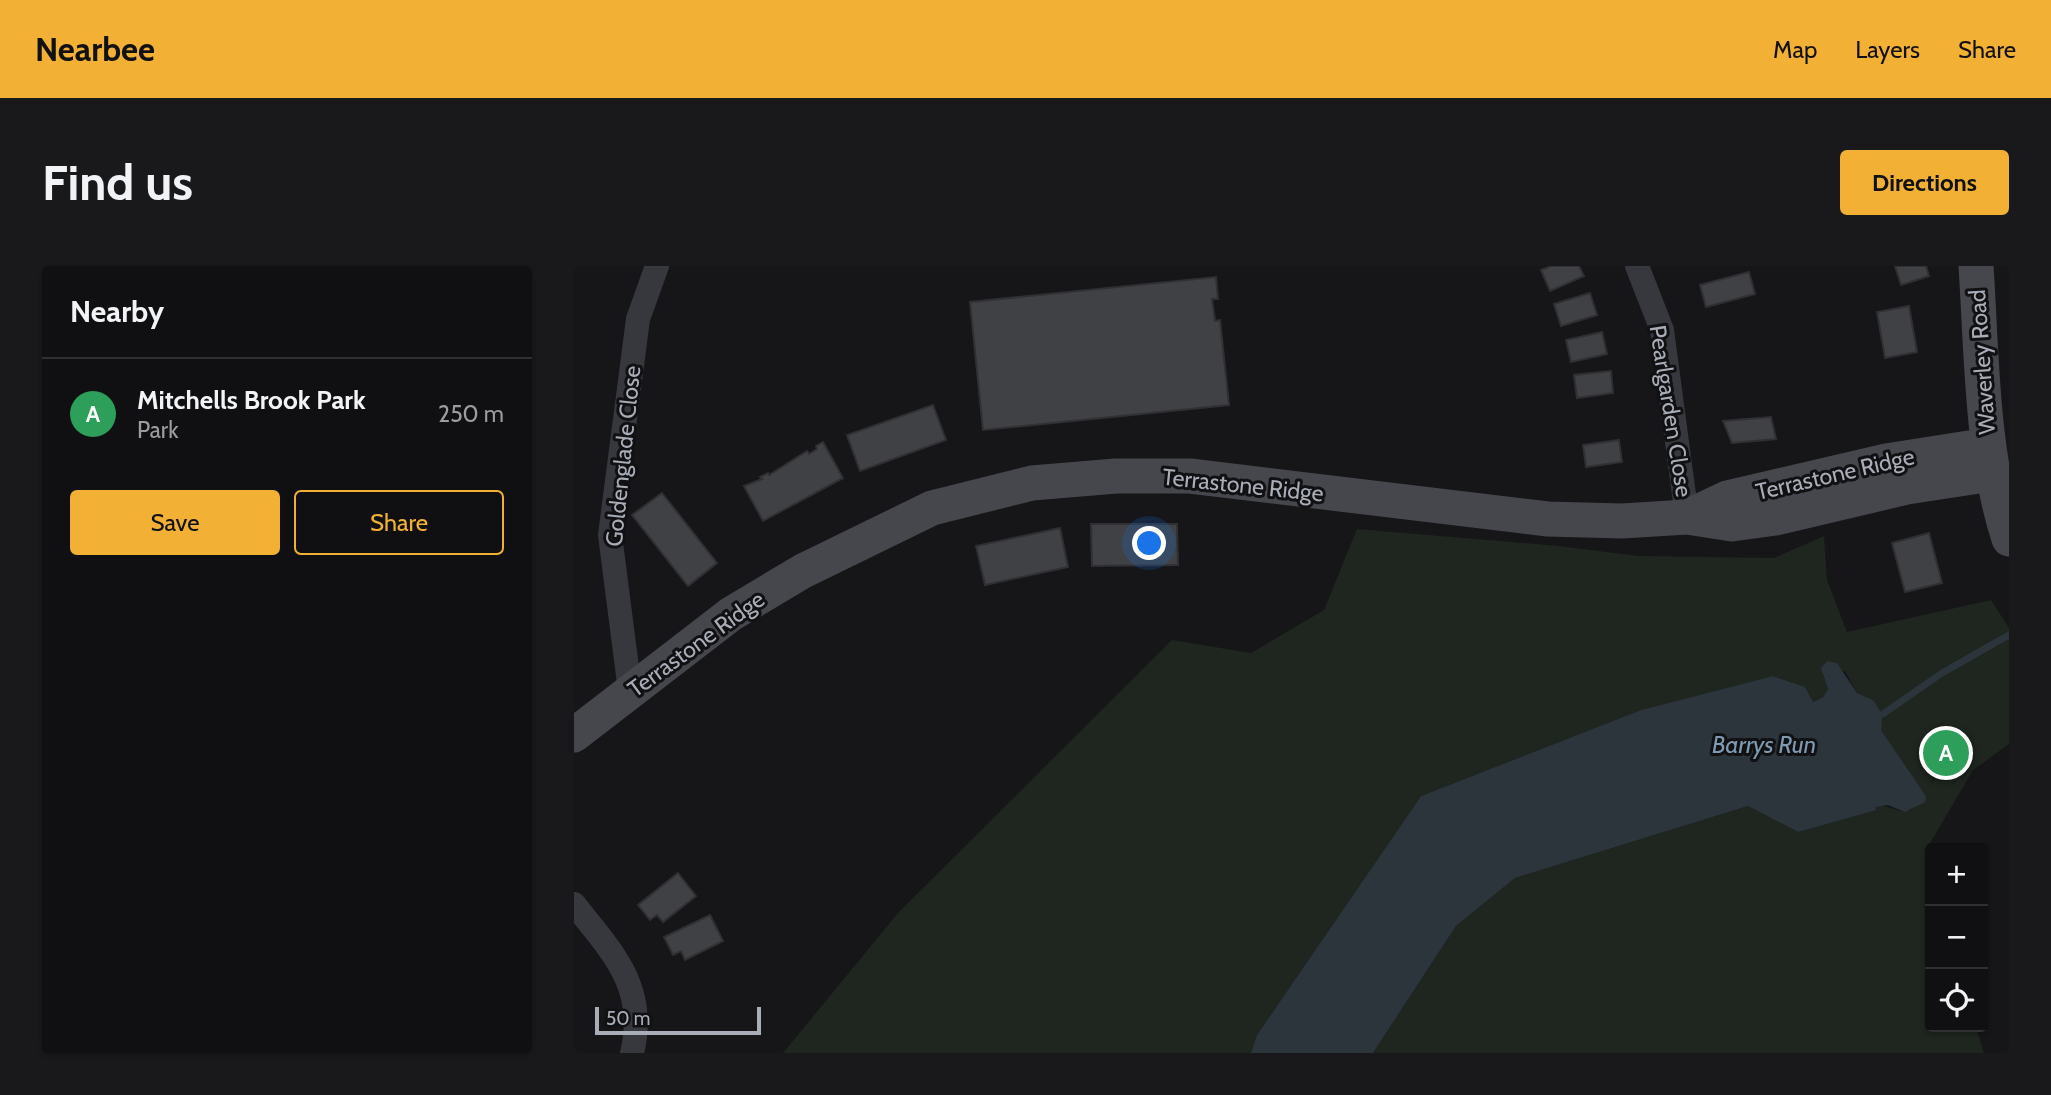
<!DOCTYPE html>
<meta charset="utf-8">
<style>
body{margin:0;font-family:Cabin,sans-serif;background:#19191b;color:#f1f3f6}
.controls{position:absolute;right:21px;bottom:21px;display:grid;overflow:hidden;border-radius:7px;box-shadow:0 2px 5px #0004}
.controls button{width:63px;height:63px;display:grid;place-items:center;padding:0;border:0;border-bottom:2px solid #303032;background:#101012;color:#f1f3f6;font:35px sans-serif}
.scale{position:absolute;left:21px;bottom:18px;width:166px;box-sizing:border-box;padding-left:7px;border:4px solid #a8adb8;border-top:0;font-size:19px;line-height:24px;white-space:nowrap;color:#a8adb8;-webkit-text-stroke:5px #111113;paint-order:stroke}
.you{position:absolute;left:576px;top:278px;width:24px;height:24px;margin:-18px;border:5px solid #fff;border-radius:50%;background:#1a73e8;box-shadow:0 0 0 10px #1a73e833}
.badge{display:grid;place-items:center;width:46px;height:46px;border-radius:50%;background:#f2b134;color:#fff;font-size:23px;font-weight:700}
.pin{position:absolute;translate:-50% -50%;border:4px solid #fff;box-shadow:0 2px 7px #0006}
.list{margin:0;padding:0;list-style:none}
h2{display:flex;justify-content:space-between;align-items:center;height:91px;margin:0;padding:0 28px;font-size:30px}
h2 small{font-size:23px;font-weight:400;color:#9c9d9f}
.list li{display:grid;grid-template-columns:46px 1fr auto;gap:21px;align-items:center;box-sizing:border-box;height:112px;padding:0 28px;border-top:2px solid #303032}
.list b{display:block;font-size:26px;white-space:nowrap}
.list p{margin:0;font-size:23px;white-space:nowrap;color:#9c9d9f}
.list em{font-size:23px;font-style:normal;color:#9c9d9f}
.actions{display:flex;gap:14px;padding:21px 28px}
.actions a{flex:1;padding:16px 0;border:2px solid #f2b134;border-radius:7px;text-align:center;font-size:24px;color:#f2b134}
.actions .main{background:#f2b134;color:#111}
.icon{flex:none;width:38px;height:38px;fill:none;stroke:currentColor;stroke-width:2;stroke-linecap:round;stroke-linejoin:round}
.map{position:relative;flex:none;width:1435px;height:787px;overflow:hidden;border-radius:7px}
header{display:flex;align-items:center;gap:42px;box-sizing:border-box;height:98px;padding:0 35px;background:#f2b134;color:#111}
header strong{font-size:33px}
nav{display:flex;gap:38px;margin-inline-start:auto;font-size:24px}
.intro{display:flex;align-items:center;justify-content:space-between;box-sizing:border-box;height:168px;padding:0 42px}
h1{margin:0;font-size:49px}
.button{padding:18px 32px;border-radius:7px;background:#f2b134;color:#111;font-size:24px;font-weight:700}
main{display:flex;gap:42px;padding:0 42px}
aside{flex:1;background:#101012;border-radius:7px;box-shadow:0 2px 5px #0004}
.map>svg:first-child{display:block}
</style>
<header>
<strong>Nearbee</strong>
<nav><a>Map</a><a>Layers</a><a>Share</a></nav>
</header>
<div class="intro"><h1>Find us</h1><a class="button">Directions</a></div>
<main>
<aside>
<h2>Nearby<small></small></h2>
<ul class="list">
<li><span class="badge" style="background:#2e9e5b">A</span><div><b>Mitchells Brook Park</b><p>Park</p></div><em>250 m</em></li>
</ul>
<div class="actions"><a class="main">Save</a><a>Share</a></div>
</aside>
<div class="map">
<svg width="1435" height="787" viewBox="0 0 1435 787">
<rect width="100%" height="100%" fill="#161618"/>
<path fill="#1e261f" d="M783 263 984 280 1065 290 1200 292 1250 270 1253 314 1273 366 1417 334 1435 362V478L1399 504 1351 586 1356 605V761H1402L1410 787H799L882 660 941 612 1174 540 1224 566 1306 539 1327 545 1337 544 1352 530 1307 464 1299 434 1283 427 1271 405 1249 408 1254 423 1249 431 1238 436 1231 421 1199 410 1067 444 847 530 683 769 677 787H209L324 647 598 374 677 387 750 344Z"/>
<path fill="#2c353c" d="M1253 395 1263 397 1283 427 1299 434 1308 448 1307 464 1352 530 1351 536 1331 546 1314 539 1301 541 1302 544 1224 566 1174 540 941 612 882 660 799 787H677L683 769 847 530 1067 444 1199 410 1231 421 1239 436 1249 431 1254 423 1247 402Z"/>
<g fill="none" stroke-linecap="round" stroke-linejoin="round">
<path stroke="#2c353c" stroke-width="7" d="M1309 448 1368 407 1435 369"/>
</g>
<path fill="#404145" stroke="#303034" stroke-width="2" d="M977 0H1005L1010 10 976 25 967 4Z
M1321 0H1352L1355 10 1327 19Z
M1175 6 1181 28 1132 41 1126 19Z
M642 11 644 33H638L641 55 646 54 655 139 409 164 396 36Z
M1016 27 1023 49 987 60 980 38Z
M1335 40 1343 86 1311 92 1303 46Z
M1028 66 1033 88 997 96 992 74Z
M1037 105 1039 127 1003 132 1000 109Z
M359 139 372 174 286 205 273 169Z
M1197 151 1202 173 1158 177 1149 155Z
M1045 174 1048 196 1012 201 1009 179Z
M249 176 269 212 189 255 170 220 188 213 186 211 194 207 195 209 233 185 235 188 243 183 242 180Z
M88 227 143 297 114 320 58 249Z
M517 258H603L604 299 518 300Z
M486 262 494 301 411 319 402 280Z
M1355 267 1368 317 1331 326 1318 277Z
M104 607 122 630 89 656 83 649 76 654 64 639Z
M136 649 149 675 111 694 107 685 99 689 90 671Z"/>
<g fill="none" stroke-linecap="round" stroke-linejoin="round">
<path stroke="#37383d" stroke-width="24" d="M1063 0 1088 64 1113 251
M56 425 36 269 64 53 83 0
M0 638C38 686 74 721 58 787"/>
<path stroke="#45474d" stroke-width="35" d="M1402 0C1408 91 1407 186 1435 273
M1113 251 1153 232 1312 195 1414 179
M0 469 157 348 229 305 358 242 458 217 542 210H616L974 253 1048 255 1113 251 1158 258 1202 252 1333 221 1418 208"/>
</g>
<g text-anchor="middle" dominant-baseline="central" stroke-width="6" stroke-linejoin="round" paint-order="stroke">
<g font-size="23" fill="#a8adb8" stroke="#111113">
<text transform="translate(1408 96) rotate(-94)">Waverley Road</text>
<text transform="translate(1097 145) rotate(81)">Pearlgarden Close</text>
<text transform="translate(49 190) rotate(-84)">Goldenglade Close</text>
<text transform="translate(1261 208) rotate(-13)">Terrastone Ridge</text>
<text transform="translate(669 219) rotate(6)">Terrastone Ridge</text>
<text transform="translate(122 378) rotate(-36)">Terrastone Ridge</text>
</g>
<g font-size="24" font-style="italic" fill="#7f9bb3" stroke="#111113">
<text x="1190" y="478">Barrys Run</text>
</g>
</g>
</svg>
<div class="controls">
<button>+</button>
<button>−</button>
<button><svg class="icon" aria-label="locate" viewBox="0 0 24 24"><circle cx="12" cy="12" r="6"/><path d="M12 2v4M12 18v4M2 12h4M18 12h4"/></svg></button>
</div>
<div class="scale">50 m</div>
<div class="you"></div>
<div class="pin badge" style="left:1372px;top:487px;background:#2e9e5b">A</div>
</div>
</main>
